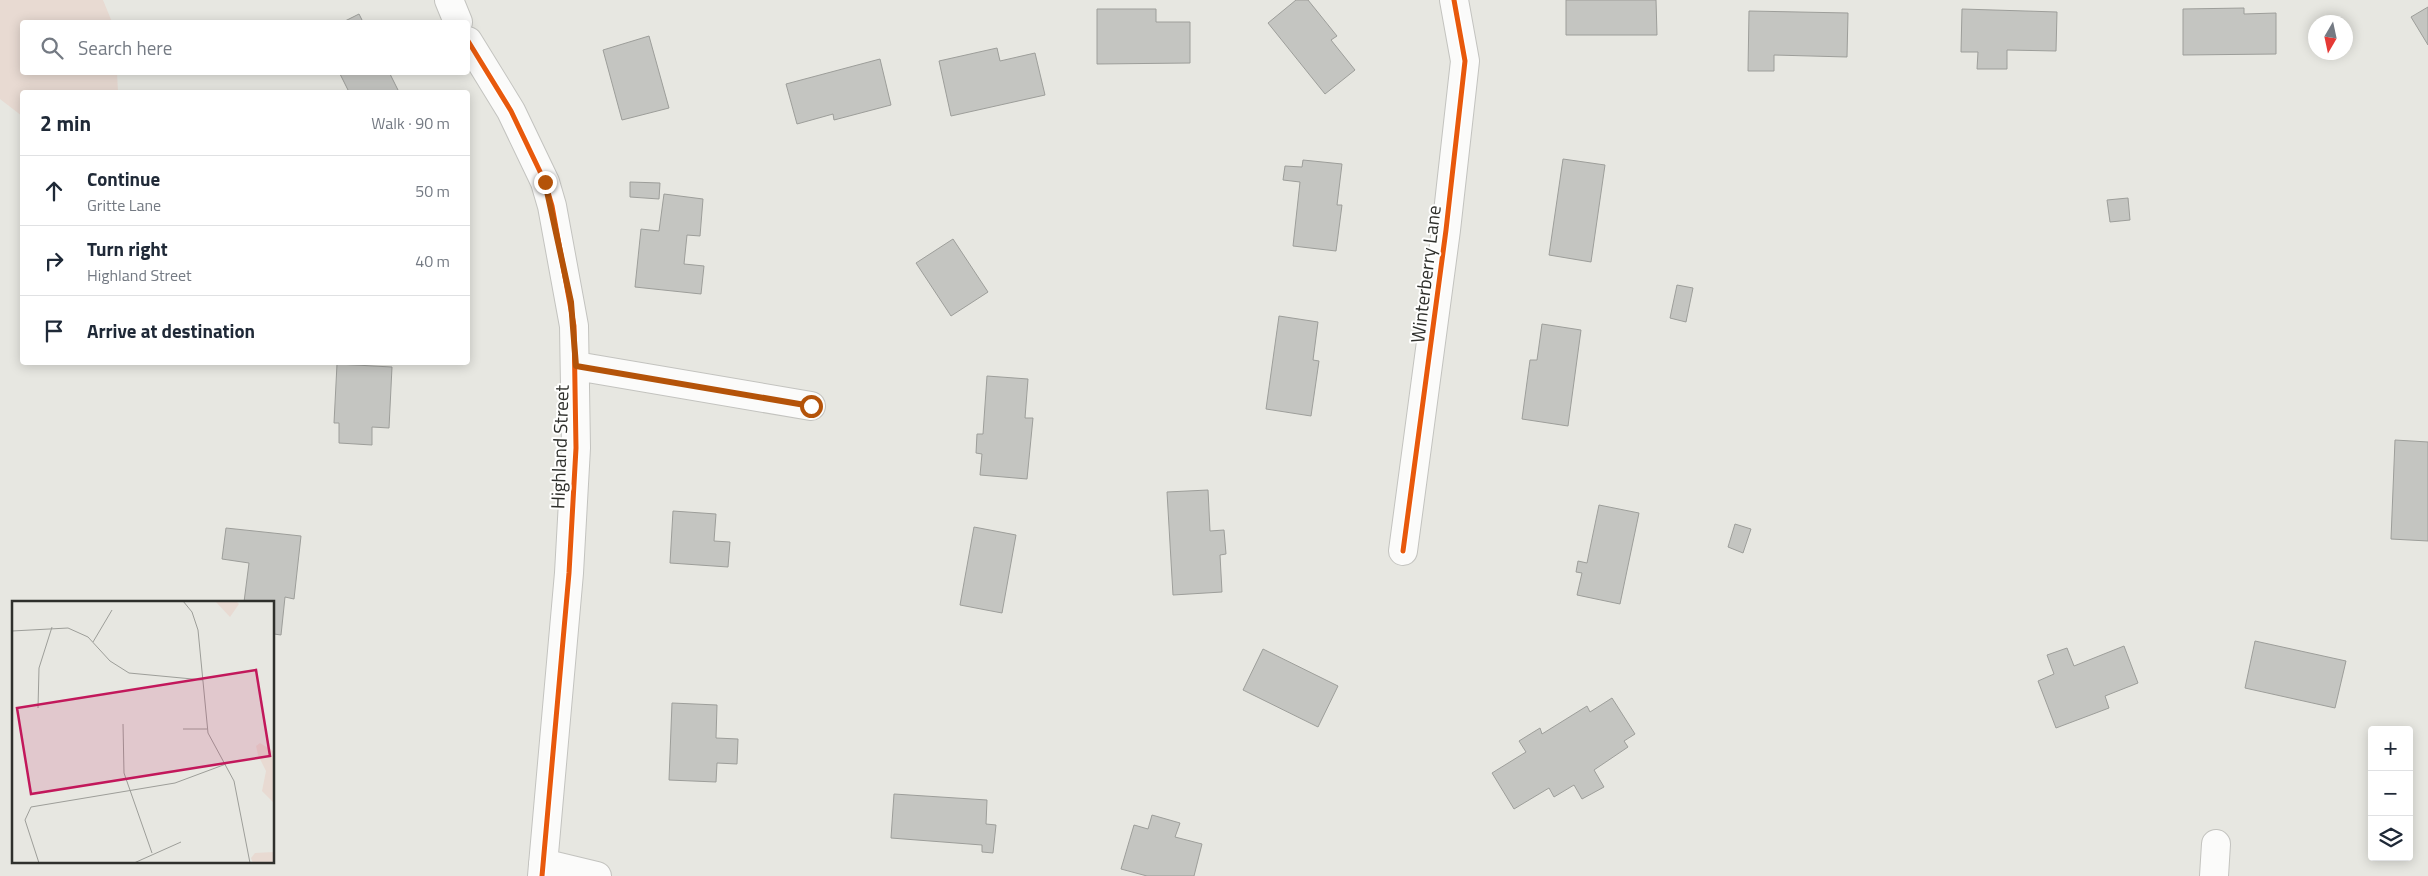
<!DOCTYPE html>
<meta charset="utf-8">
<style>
body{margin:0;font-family:"Titillium Web",sans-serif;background:#f6f6f7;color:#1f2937}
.controls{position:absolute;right:15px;bottom:15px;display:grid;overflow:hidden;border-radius:5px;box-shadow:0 2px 12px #0003}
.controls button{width:45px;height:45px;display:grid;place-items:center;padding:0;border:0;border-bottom:1px solid #e0e1e3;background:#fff;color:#1f2937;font:25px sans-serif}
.compass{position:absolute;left:2308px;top:15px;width:45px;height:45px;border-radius:50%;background:#fff;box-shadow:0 2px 12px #0003;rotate:189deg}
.stop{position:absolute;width:15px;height:15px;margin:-11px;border:4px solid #b45309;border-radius:50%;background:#fff}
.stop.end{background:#b45309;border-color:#fff;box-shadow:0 1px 5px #0008}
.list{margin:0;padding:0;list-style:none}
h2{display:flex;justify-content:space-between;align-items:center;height:65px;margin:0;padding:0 20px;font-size:21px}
h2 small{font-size:16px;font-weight:400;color:#747a83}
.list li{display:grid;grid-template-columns:32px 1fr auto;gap:15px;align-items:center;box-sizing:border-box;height:70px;padding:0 20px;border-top:1px solid #e0e1e3}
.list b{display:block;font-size:19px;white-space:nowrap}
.list p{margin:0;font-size:16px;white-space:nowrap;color:#747a83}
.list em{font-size:16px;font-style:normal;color:#747a83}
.icon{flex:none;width:28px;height:28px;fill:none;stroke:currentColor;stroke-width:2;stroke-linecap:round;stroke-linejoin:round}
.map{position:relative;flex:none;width:2428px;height:876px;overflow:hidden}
.search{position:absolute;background:#fff;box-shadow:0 2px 12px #0003;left:20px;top:20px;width:450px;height:55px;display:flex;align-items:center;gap:12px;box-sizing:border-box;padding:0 18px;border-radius:5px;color:#747a83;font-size:19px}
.panel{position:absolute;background:#fff;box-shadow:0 2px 12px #0003;left:20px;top:90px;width:450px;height:275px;border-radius:5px}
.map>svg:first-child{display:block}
</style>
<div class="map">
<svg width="2428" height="876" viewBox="0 0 2428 876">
<rect width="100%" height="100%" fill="#e7e7e1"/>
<path fill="#e8dad2" d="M0 0H103L112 22H22V72L117 73 118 92H22V116L0 99Z"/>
<path fill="#c4c5c1" stroke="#9d9e9a" d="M1296 0H1308L1337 36 1331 40 1355 70 1325 94 1268 23Z
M1566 0H1656L1657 35H1566Z
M2428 7V45L2411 17Z
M2244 8V14L2276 13V54L2183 55V9Z
M1097 9H1156V22H1190V63L1097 64Z
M1962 9 2057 12 2056 51 2007 50V69H1977L1978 52H1961Z
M1749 11 1848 13 1847 57 1774 55V71H1748Z
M359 14 363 22H343Z
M649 36 669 108 622 120 603 50Z
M997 48 1000 61 1035 53 1045 95 951 116 939 61Z
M880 59 891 105 834 120 833 114 797 124 786 84Z
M339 72H389L399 92H349Z
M1563 159 1605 165 1591 262 1549 255Z
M1303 160 1342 164 1337 205H1342L1336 251 1293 246 1300 182 1283 180 1285 166 1302 167Z
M630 182 660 183 659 199 630 197Z
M664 194 703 199 700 236 687 235 684 264 704 266 701 294 635 287 641 229 659 231Z
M2128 198 2130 220 2110 222 2107 200Z
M953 239 988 292 951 316 916 263Z
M1677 285 1693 288 1686 322 1670 318Z
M1279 316 1318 322 1313 360 1319 361 1311 416 1266 409Z
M1542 324 1581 330 1568 426 1522 419 1530 360H1537Z
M337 364 392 367 389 428 372 427V445L339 443V423H334Z
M987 376 1028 379 1025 418H1033L1027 479 980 475 982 454 976 453 977 434H983Z
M2395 440 2428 442V541L2391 539Z
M1208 490 1210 531 1224 530 1226 554 1220 555 1222 592 1173 595 1167 492Z
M1599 505 1639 513 1620 604 1577 595 1582 573 1576 572 1578 561 1587 563Z
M673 511 716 514 714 541 730 542 728 567 670 563Z
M1735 524 1751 529 1743 553 1728 547Z
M974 527 1016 535 1002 613 960 605Z
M226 528 301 536 294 599 285 597 281 635 274 634V602H244L249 563 222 559Z
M2255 641 2346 661 2335 708 2245 688Z
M2124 646 2138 683 2105 696 2109 708 2056 728 2038 681 2054 674 2047 655 2067 648 2074 666Z
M1263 649 1338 686 1318 727 1243 690Z
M1612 698 1635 734 1624 741 1628 747 1594 770 1604 787 1582 799 1574 785 1554 797 1549 788 1514 809 1492 773 1526 752 1519 741 1540 728 1542 734 1587 706 1590 712Z
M672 703 717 705 716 738 738 739 737 764 717 763 716 782 669 780Z
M894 794 987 800 986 824 996 825 993 853 982 852V845L891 838Z
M1152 815 1180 823 1175 837 1202 844 1194 876H1147L1121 869 1134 825 1148 829Z"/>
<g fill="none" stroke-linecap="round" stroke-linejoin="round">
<g stroke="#c3c3bf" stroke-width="30">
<path id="minor" d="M449 0 458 22
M468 41 511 111 545 182 552 206 574 326 576 448 569 573 542 876
M576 366 811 406
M1403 551 1446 230 1465 61 1454 0
M543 863 597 876
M2214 876 2216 844"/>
</g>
<use href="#minor" stroke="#fbfbfa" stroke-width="28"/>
<g stroke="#fffffe" stroke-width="8">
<path id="cycleway" d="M468 41 511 111 545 182 552 206 574 326 576 448 569 573 542 876
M1403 551 1446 230 1465 61 1454 0"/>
</g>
<use href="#cycleway" stroke="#e8590c" stroke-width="5"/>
</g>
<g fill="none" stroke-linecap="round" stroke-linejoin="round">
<path stroke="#b45309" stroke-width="6" d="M545 182 571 302 576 366 811 406"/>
</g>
<g text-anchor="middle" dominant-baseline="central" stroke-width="4" stroke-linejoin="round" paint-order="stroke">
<g font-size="19" fill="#2f302c" stroke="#fffffe">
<text transform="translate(1425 274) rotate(-83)">Winterberry Lane</text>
<text transform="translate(559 447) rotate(-88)">Highland Street</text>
</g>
</g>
<g transform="translate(12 601)">
<rect width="262" height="262" fill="#e7e7e1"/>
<path d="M203 0H224L227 3 218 16ZM248 142 261 150 262 202 250 190 254 170 246 154 244 145ZM262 251V262H241L239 257 243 252Z" fill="#e8dad2"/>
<path fill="none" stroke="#9d9e99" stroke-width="1" d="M171 0 180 11 186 29 196 132 222 180 238 262M0 30 56 27 76 36 98 60 117 72 191 79M81 41 100 9M26 107 27 67 40 26M111 123 112 172 140 252M171 128H195M27 262 13 219 19 206 163 182 214 163M122 262 169 241"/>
<path fill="#c2185b" fill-opacity="0.15" stroke="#c2185b" stroke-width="2.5" d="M244 69 258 155 19 193 5 107Z"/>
<rect width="262" height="262" fill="none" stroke="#2f302c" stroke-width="2.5"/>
</g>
</svg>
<div class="controls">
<button>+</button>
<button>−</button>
<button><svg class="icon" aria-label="layers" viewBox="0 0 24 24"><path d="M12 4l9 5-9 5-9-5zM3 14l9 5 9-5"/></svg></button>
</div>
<svg class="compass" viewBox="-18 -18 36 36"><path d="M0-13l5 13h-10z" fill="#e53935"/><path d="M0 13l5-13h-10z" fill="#747a83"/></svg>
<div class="stop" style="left:811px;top:406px"></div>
<div class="stop end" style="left:545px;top:182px"></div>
<div class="search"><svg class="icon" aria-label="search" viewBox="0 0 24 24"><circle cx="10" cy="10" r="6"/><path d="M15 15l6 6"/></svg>Search here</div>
<section class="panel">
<h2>2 min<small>Walk · 90 m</small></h2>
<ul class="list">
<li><svg class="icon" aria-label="ahead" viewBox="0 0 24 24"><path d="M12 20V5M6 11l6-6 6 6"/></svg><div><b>Continue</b><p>Gritte Lane</p></div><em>50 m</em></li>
<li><svg class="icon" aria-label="right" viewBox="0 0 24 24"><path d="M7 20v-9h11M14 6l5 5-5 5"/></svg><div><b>Turn right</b><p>Highland Street</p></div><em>40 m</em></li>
<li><svg class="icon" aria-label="arrive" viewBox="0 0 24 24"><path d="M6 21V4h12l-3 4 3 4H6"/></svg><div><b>Arrive at destination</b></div></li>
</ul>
</section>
</div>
